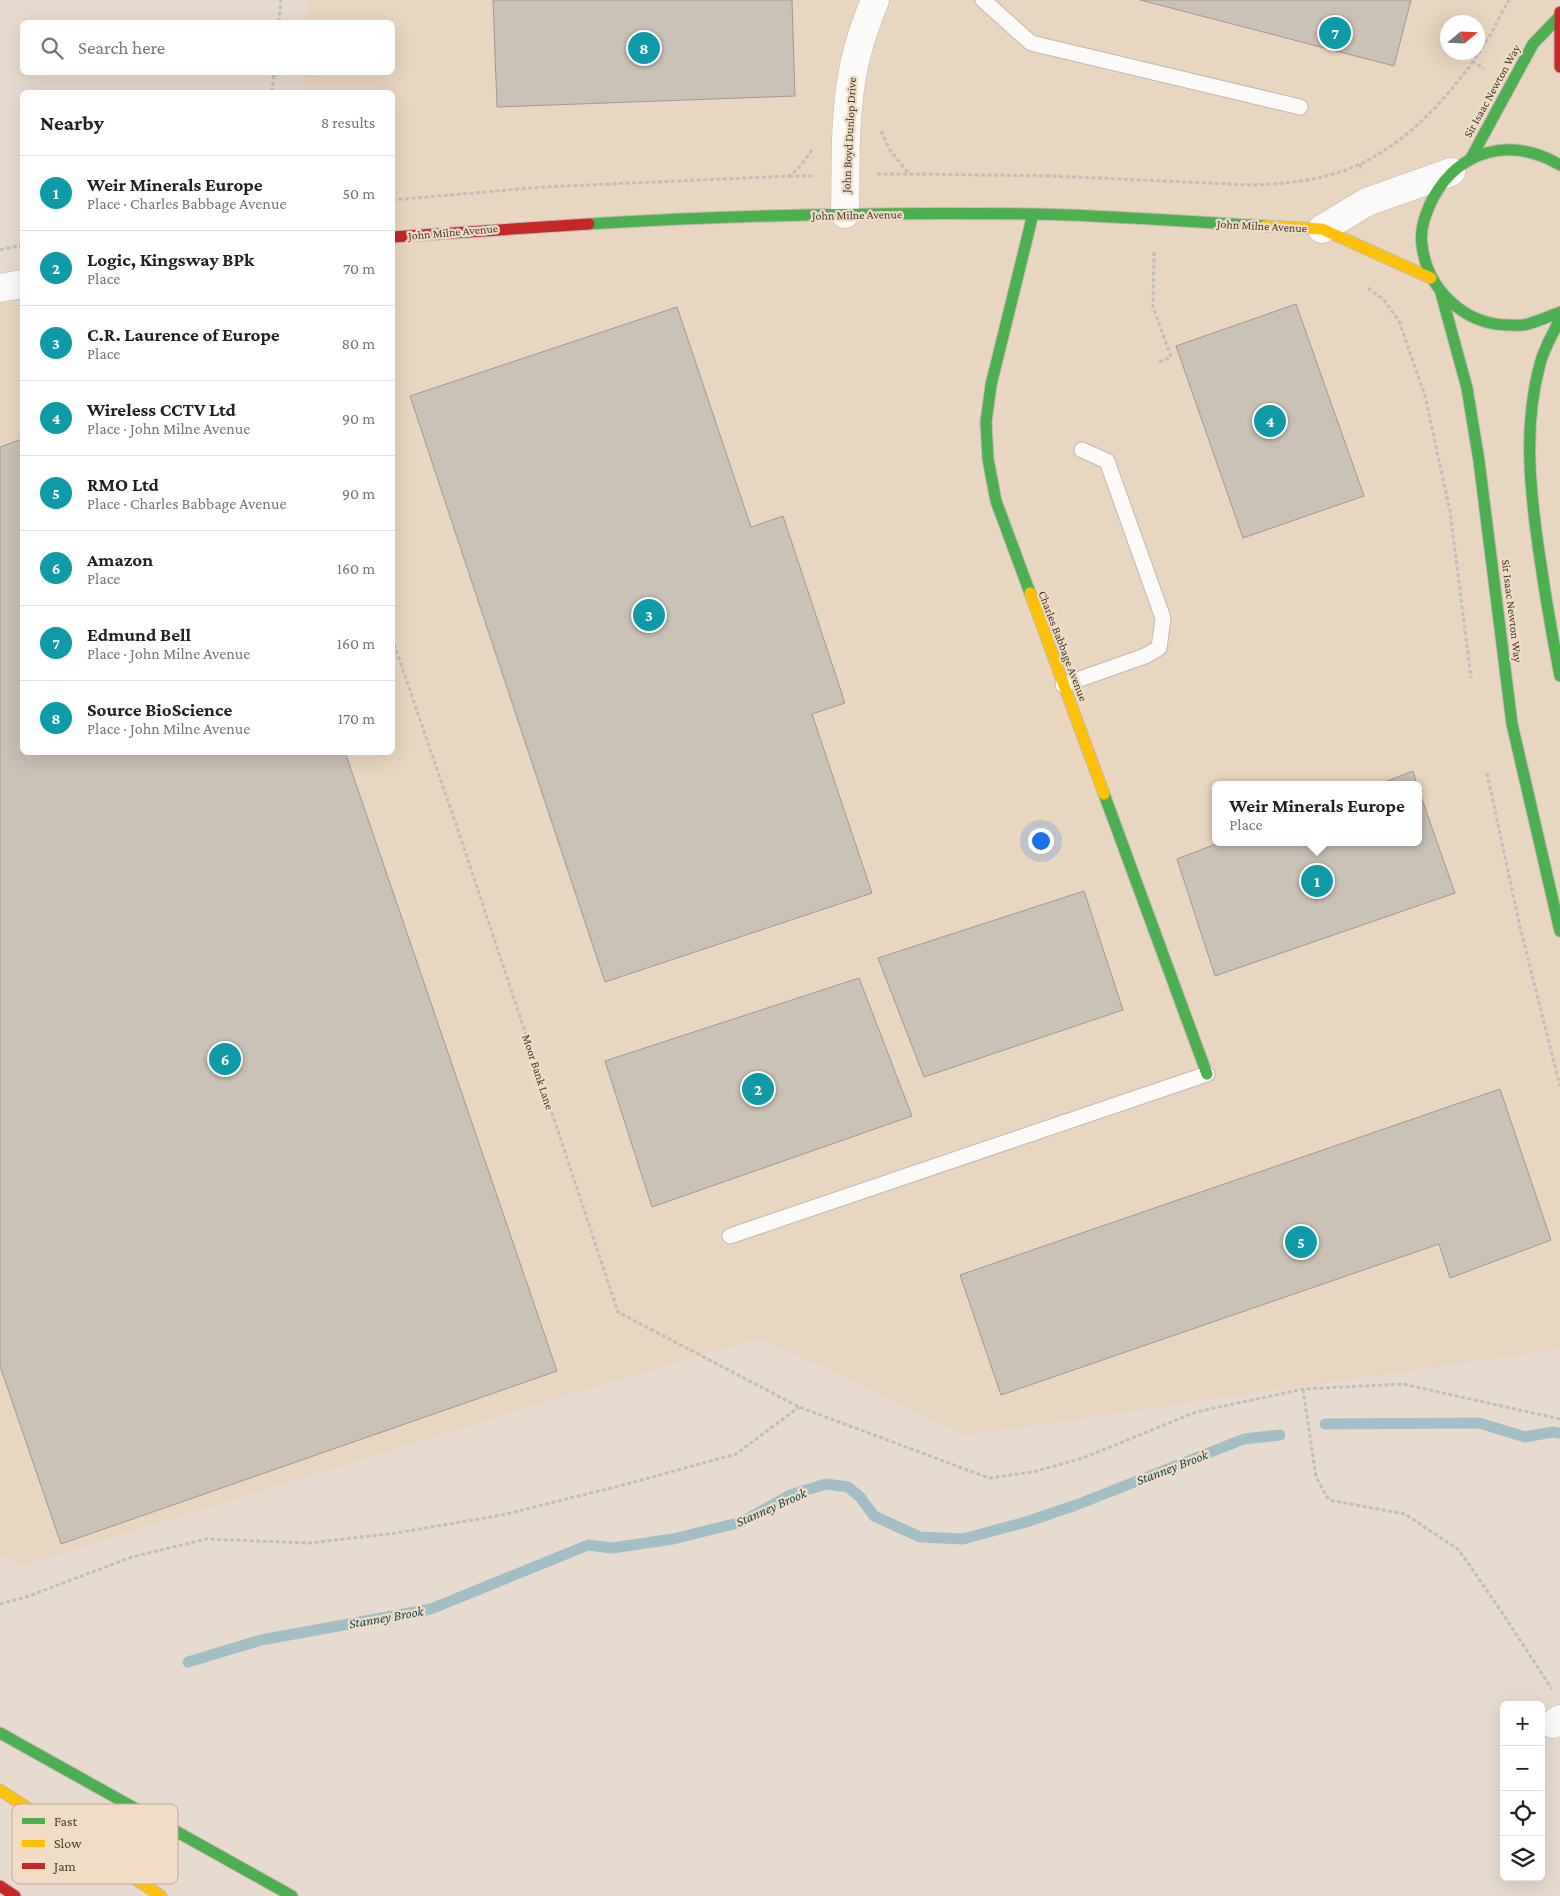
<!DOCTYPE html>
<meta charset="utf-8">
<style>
body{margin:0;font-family:"Crimson Pro",serif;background:#f2f2f2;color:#202124}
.controls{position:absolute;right:15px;bottom:15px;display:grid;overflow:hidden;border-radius:8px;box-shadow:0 5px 20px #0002}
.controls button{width:45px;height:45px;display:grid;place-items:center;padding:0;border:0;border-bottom:1px solid #e0e0e0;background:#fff;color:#202124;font:25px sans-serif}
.compass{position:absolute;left:1440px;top:15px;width:45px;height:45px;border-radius:50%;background:#fff;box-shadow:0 5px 20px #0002;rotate:71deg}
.you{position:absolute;left:1040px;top:840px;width:18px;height:18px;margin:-12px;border:4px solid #fff;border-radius:50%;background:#1a73e8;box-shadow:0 0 0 8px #1a73e833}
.badge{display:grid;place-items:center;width:32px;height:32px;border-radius:50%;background:#7c7369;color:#fff;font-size:16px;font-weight:700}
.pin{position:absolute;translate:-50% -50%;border:2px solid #fff;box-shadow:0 1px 5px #0006}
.popup{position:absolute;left:1212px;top:781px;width:210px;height:65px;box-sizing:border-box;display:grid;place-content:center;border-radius:8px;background:#fff;filter:drop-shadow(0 1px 4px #0005);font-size:16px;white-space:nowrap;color:#757577}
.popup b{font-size:19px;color:#202124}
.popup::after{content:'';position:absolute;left:50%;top:100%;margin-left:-10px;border:10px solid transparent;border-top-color:#fff}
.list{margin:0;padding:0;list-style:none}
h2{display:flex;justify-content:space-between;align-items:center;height:65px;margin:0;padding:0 20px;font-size:21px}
h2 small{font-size:16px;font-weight:400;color:#757577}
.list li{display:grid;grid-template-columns:32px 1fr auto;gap:15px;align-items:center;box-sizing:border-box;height:75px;padding:0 20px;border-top:1px solid #e0e0e0}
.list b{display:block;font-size:19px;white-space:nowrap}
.list p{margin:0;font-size:16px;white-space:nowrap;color:#757577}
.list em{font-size:16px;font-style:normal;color:#757577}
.icon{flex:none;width:28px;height:28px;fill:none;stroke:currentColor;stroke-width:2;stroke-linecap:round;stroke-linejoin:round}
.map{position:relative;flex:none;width:1560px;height:1896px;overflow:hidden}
.search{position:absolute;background:#fff;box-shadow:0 5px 20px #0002;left:20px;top:20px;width:375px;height:55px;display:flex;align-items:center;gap:12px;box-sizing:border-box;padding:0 18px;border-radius:8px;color:#757577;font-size:19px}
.panel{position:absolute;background:#fff;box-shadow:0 5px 20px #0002;left:20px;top:90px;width:375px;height:665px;border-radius:8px}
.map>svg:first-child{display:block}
</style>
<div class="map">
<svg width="1560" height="1896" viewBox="0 0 1560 1896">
<rect width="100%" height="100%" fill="#e7dbcf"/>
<path fill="#e9d6c0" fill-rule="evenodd" d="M306 0H1560V1349L965 1435 761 1338 564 1396 21 1566 0 1556V284L22 277V752H392V92H304L305 73 392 72V22H305ZM1448 22H1478V52H1448ZM1216 785H1418V842H1216Z"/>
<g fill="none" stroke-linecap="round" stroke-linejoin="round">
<path stroke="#a4bec5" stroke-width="11" d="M1325 1424 1479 1423 1525 1437 1552 1432 1560 1433
M188 1662 261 1640 431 1609 588 1545 612 1548 673 1539 742 1522 790 1495 826 1484 848 1487 860 1497 874 1516 920 1537 963 1539 1026 1522 1076 1505 1244 1439 1280 1435"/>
</g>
<path fill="#c9c0b6" stroke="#a1988f" d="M493 0H792L795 96 497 107Z
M1140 0H1411L1394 66Z
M1296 304 1364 496 1243 538 1176 346Z
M677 307 751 527 783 516 845 703 812 714 872 893 605 982 410 396Z
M22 439V752H345L557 1371 61 1544 0 1366V447Z
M1413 771 1417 785H1377Z
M1418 788 1455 893 1215 976 1177 859 1221 842H1418Z
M1084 891 1123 1010 924 1077 878 958Z
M859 978 912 1116 652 1207 605 1061Z
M1500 1089 1551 1240 1450 1278 1439 1244 1001 1395 960 1275Z"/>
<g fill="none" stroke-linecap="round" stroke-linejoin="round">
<g stroke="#c2b9b0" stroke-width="17">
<path id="lane" d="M983 0 1031 43 1300 107
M1063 685 1145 656 1159 648 1163 618 1107 461 1082 450
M730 1236 1207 1074"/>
</g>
<g stroke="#c2b9b0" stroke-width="29">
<path id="street" d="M845 214C846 169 844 121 852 77 856 50 865 25 875 0
M1322 229 1367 202 1451 172
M0 288 22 284
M1553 1724 1560 1719"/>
</g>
<g stroke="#c2b9b0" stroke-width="13">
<path id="fast" d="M1471 158 1533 44 1559 17
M1560 165C1512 137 1461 148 1433 198 1426 212 1419 229 1422 245 1427 289 1464 325 1509 325 1515 325 1522 326 1528 324 1539 321 1550 316 1560 312
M589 224C736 215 884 212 1031 214 1109 215 1187 222 1265 226
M1441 293 1467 388 1479 461 1512 724 1560 931
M1560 319C1553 334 1544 348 1540 364 1523 426 1530 490 1539 552 1545 594 1552 635 1560 676
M1030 593 996 501 988 459 986 422 991 385 1033 214
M1104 794 1207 1074
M0 1733 292 1896"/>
</g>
<g stroke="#c2b9b0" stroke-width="13">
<path id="slow" d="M1265 226 1322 229 1431 278
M1030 593 1104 794
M0 1790 161 1896"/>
</g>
<g stroke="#c2b9b0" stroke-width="13">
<path id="jam" d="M1560 12V67
M392 237 589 224
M0 1886 15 1896"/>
</g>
<path stroke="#c2beb8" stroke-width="3" stroke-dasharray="4 2.5" stroke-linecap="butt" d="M279 22 281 0
M1472 61 1484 69
M272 92 274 72
M881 131 890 150 909 174 1053 176 1251 185C1287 184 1326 180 1360 164 1411 140 1452 93 1483 47 1493 32 1500 15 1509 0
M1360 164 1361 171
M877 174H908
M789 176H813
M392 200 543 187 789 176 799 168 812 150
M0 250 22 245
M1154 252 1153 307 1171 357 1157 363
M1368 288 1383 299 1399 321 1425 396 1450 511 1471 678
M392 638 460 836 618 1312 799 1407 989 1478 1033 1472 1083 1458 1196 1412 1303 1389 1403 1384 1560 1419
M1487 773 1520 927 1560 1086
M1303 1389 1316 1477 1329 1500 1405 1514 1459 1550 1501 1611 1552 1689
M0 1604 26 1597 132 1557 206 1539 310 1543 396 1533 502 1515 627 1484 736 1454 799 1407"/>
<use href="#lane" stroke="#fbfaf8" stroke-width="15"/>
<use href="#street" stroke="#fbfaf8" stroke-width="28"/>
<use href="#fast" stroke="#4caf50" stroke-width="11"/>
<use href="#slow" stroke="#ffc107" stroke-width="11"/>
<use href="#jam" stroke="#c62828" stroke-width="11"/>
</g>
<g text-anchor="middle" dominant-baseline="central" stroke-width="4.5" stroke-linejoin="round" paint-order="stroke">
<g font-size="12" fill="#433b32" stroke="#f1dcc5">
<text transform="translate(1492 91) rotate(-61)">Sir Isaac Newton Way</text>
<text transform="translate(849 135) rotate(-87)">John Boyd Dunlop Drive</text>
<text transform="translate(857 215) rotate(-1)">John Milne Avenue</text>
<text transform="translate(1262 226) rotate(3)">John Milne Avenue</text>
<text transform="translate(453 232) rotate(-5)">John Milne Avenue</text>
<text transform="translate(1512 611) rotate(83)">Sir Isaac Newton Way</text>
<text transform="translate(1063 646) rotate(69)">Charles Babbage Avenue</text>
<text transform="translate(538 1072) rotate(72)">Moor Bank Lane</text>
</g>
<g font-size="14" font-style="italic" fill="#0d495b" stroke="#f1dcc5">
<text transform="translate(1172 1467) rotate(-21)">Stanney Brook</text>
<text transform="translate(771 1507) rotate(-24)">Stanney Brook</text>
<text transform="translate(386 1617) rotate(-10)">Stanney Brook</text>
</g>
</g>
<rect x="12" y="1804" width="166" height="80" rx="8" fill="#f1dcc5" stroke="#bdac99" stroke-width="1"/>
<rect x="22" y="1818" width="23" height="6" fill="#4caf50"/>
<rect x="22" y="1840" width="23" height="7" fill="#ffc107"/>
<rect x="22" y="1863" width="23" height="6" fill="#c62828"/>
<g font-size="14" fill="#433b32">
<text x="54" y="1826">Fast</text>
<text x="54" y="1848">Slow</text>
<text x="54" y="1871">Jam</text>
</g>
</svg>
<div class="controls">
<button>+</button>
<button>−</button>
<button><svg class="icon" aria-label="locate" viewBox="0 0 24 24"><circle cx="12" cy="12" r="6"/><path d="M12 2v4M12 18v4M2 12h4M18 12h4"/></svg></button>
<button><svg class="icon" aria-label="layers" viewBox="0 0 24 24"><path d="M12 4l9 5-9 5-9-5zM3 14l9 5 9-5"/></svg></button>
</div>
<svg class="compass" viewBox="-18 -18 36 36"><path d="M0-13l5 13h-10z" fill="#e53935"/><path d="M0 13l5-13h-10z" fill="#757577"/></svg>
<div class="you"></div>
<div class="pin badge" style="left:1317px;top:881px;background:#0f9aa8">1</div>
<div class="popup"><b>Weir Minerals Europe</b>Place</div>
<div class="pin badge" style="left:758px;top:1089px;background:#0f9aa8">2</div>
<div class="pin badge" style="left:649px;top:615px;background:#0f9aa8">3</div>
<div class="pin badge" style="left:1270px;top:421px;background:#0f9aa8">4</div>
<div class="pin badge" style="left:1301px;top:1242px;background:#0f9aa8">5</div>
<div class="pin badge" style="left:225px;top:1059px;background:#0f9aa8">6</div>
<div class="pin badge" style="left:1335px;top:33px;background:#0f9aa8">7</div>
<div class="pin badge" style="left:644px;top:48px;background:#0f9aa8">8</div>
<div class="search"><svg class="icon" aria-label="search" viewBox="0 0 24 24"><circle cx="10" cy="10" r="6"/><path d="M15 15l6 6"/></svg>Search here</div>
<section class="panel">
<h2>Nearby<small>8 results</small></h2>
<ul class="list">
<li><span class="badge" style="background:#0f9aa8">1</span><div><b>Weir Minerals Europe</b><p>Place · Charles Babbage Avenue</p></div><em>50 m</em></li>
<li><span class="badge" style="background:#0f9aa8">2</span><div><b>Logic, Kingsway BPk</b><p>Place</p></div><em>70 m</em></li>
<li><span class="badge" style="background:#0f9aa8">3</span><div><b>C.R. Laurence of Europe</b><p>Place</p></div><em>80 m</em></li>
<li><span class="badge" style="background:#0f9aa8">4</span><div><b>Wireless CCTV Ltd</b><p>Place · John Milne Avenue</p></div><em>90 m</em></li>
<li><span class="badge" style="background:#0f9aa8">5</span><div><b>RMO Ltd</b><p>Place · Charles Babbage Avenue</p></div><em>90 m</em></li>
<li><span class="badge" style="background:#0f9aa8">6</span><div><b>Amazon</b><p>Place</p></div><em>160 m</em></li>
<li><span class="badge" style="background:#0f9aa8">7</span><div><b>Edmund Bell</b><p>Place · John Milne Avenue</p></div><em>160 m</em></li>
<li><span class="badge" style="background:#0f9aa8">8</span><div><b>Source BioScience</b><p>Place · John Milne Avenue</p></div><em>170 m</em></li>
</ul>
</section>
</div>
